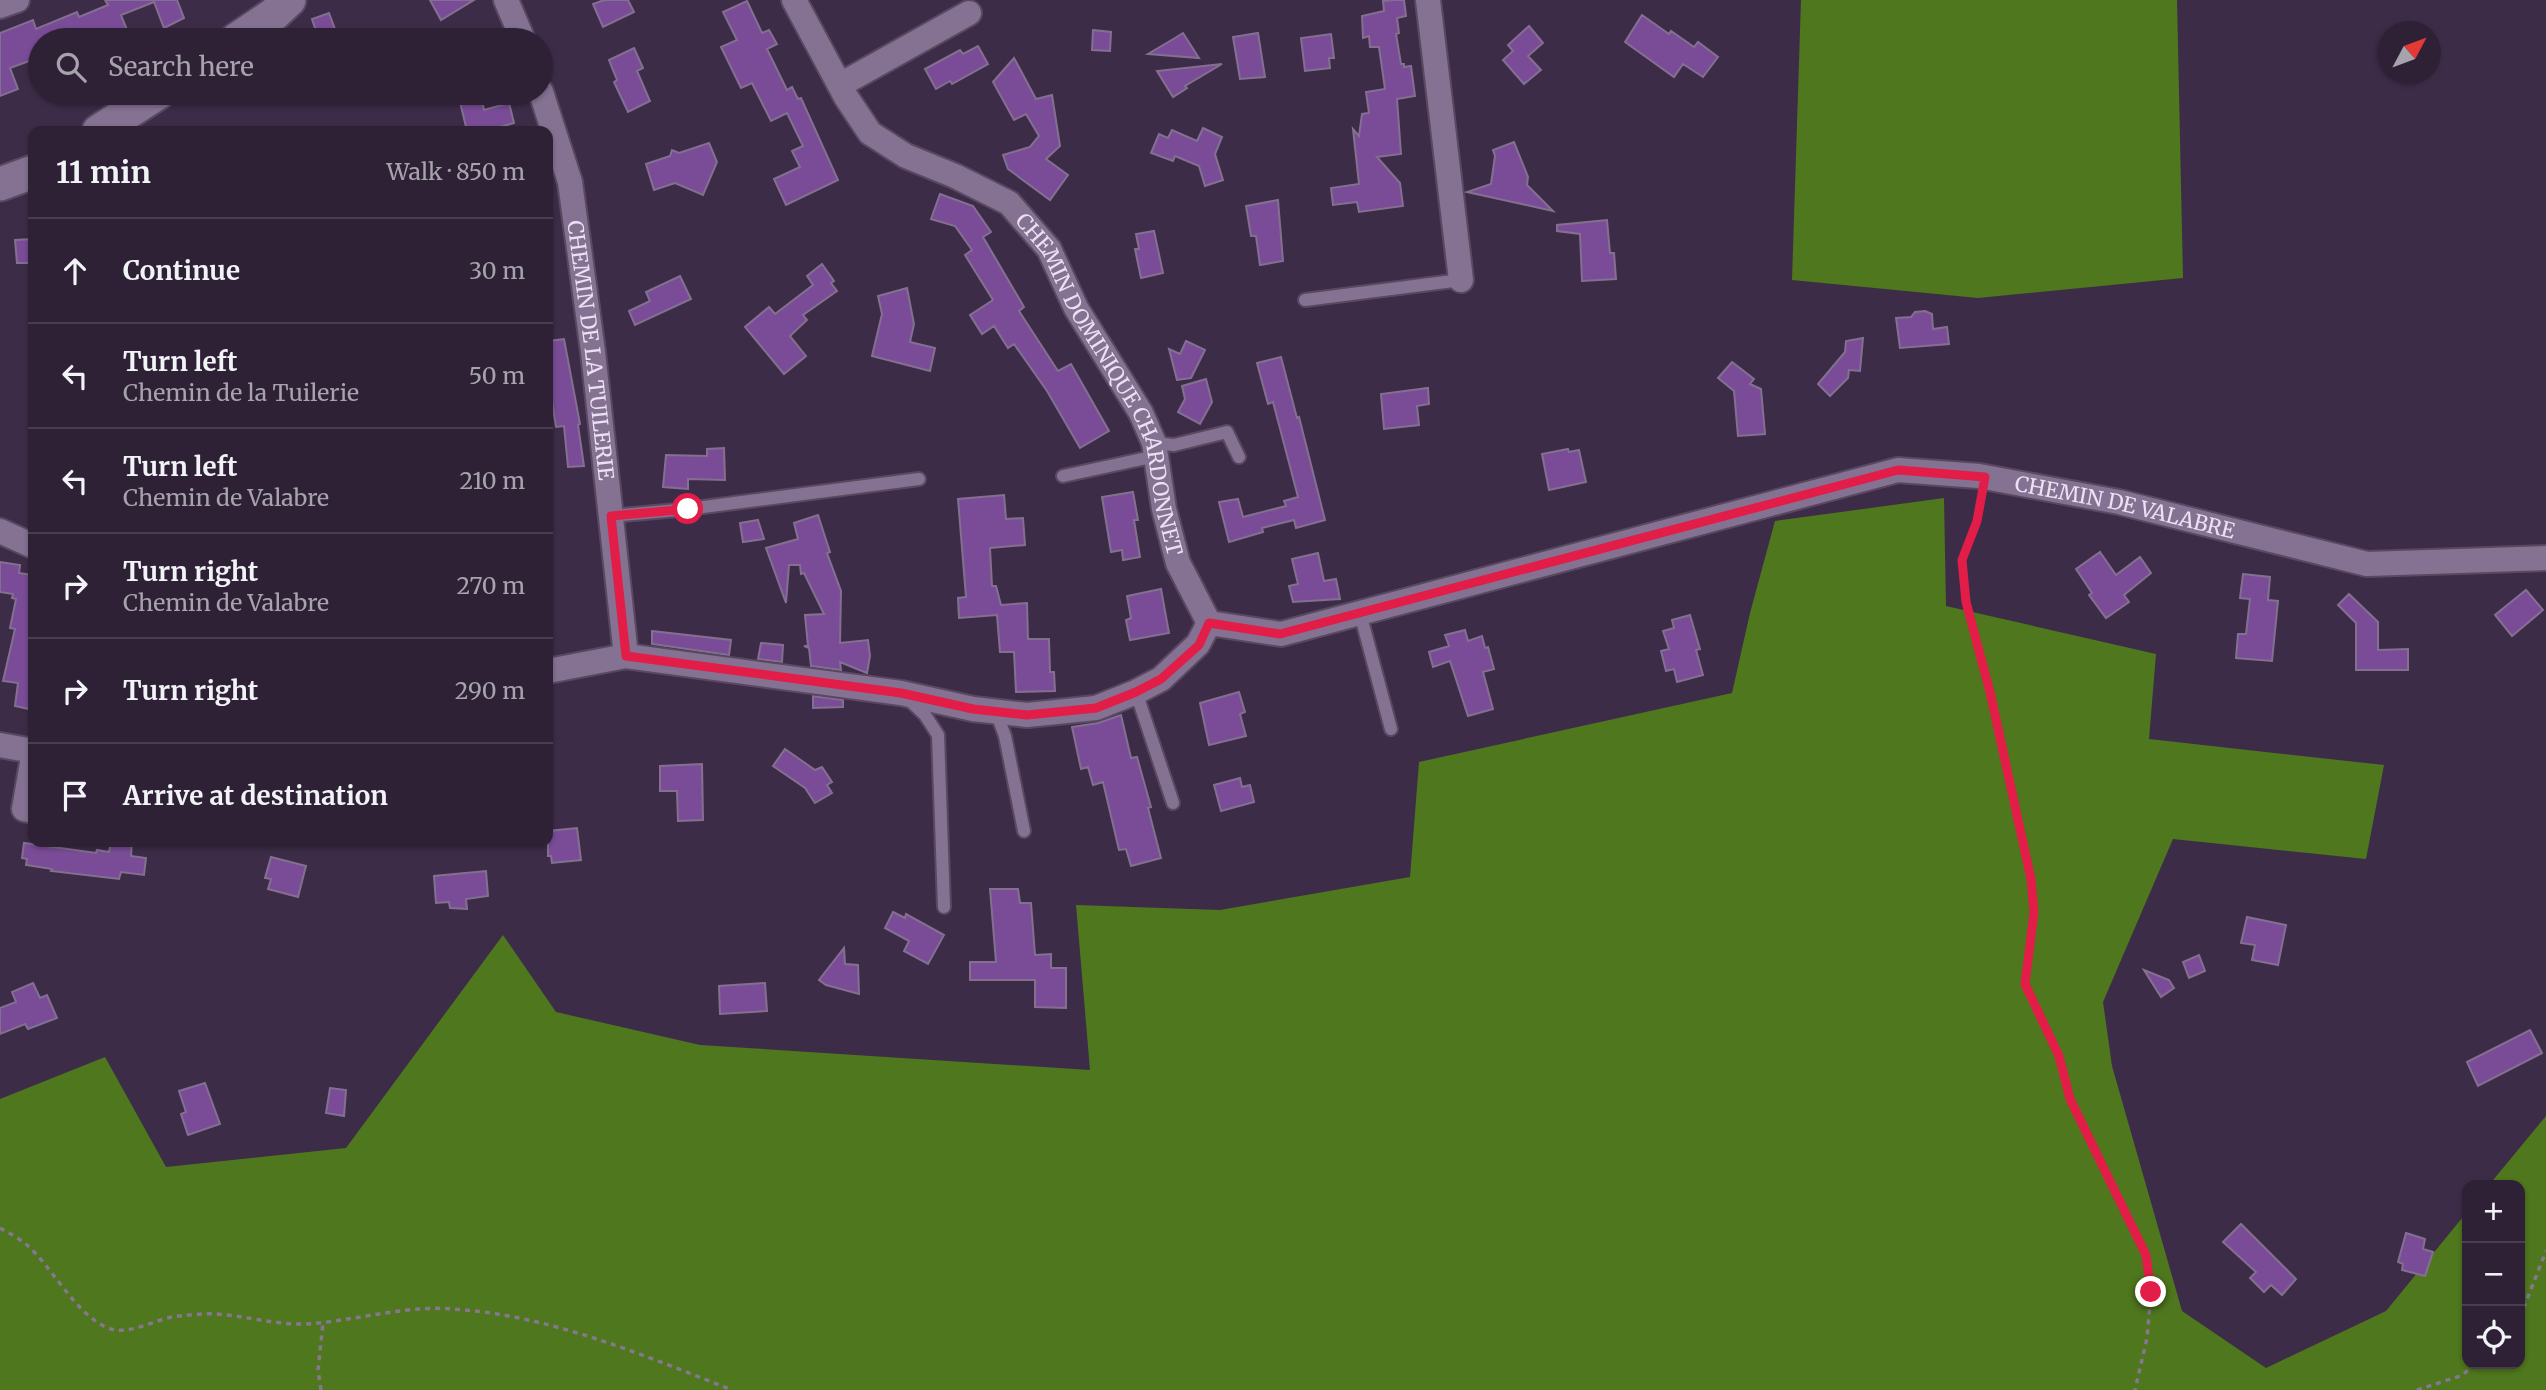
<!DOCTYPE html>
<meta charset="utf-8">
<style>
body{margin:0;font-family:Merriweather,serif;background:#36293e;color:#f1f3f6}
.controls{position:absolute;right:21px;bottom:21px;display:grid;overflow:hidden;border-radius:14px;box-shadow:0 2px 5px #0004}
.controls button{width:63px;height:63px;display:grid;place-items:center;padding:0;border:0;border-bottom:2px solid #493e51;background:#2e2136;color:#f1f3f6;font:35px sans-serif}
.compass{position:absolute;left:2378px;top:21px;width:63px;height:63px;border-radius:50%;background:#2e2136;box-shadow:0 2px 5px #0004;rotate:49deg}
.stop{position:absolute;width:21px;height:21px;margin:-16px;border:5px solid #e11d48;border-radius:50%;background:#fff}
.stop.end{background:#e11d48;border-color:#fff;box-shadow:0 2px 7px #0008}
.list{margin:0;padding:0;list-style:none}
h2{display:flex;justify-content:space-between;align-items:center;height:91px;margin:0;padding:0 28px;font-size:30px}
h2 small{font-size:23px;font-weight:400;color:#a7a3ad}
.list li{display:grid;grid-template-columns:46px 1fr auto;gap:21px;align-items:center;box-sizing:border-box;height:105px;padding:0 28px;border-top:2px solid #493e51}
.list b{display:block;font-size:26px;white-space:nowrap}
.list p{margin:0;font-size:23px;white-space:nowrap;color:#a7a3ad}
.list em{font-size:23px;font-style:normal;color:#a7a3ad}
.icon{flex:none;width:38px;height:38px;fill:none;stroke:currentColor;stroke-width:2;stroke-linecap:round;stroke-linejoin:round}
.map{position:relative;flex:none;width:2546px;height:1390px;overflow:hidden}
.search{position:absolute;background:#2e2136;box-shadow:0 2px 5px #0004;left:28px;top:28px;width:525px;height:77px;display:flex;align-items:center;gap:18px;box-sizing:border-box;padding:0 24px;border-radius:38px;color:#a7a3ad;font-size:26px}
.panel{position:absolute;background:#2e2136;box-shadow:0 2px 5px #0004;left:28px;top:126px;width:525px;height:721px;border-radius:14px}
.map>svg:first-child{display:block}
</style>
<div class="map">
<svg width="2546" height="1390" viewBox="0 0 2546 1390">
<rect width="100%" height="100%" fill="#3d2c48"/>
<path fill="#4f771e" d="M1801 0H2177L2183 278 1978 298 1792 280Z
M1944 498 1946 606 2156 654 2149 739 2384 765 2366 859 2173 839 2103 1002 2112 1066 2182 1311 2266 1368 2386 1311 2467 1212V1364H2520V1185H2489L2546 1116V1390H0V1099L105 1057 166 1167 346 1148 503 935 556 1012 700 1045 1090 1070 1076 905 1220 910 1410 877 1419 762 1732 693 1750 613 1775 521Z"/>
<path fill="#7a4c97" stroke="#837090" stroke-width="2" d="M105 0H177L184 18 164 28 154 2 121 15 127 30 100 40H88L86 34 73 40H40V57L10 68 18 89 0 96V33L33 20 36 29 77 12 79 17 108 5Z
M430 0H474L441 20Z
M604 0H628L634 12 603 27 593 4Z
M1393 0H1404L1406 16 1397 18 1399 33 1396 34 1401 64H1404V67L1411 66 1415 96 1397 99 1401 154 1377 157 1400 183 1403 206 1359 212 1357 202 1333 205 1331 188 1359 184 1353 129 1359 136 1362 114 1369 113 1366 92 1385 89 1379 47H1370L1369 36 1363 38 1362 16 1384 11 1383 1Z
M747 1 762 33 769 30 777 44 767 49 787 90 792 87 798 99 801 98 838 180 786 205 774 179 800 167 792 151 803 146 787 113 771 121 752 83 741 88 721 47 737 40 723 12Z
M329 13 339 40H319L312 19Z
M1642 15 1669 34 1671 31 1694 47 1698 42 1718 57 1703 77 1683 64 1674 77 1625 42Z
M1529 26 1543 43 1528 56 1541 70 1524 84 1503 60 1513 51 1508 45Z
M1093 30 1111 32 1110 51 1092 50Z
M1183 33 1199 58 1148 54 1175 38Z
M1258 33 1265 77 1240 79 1233 37Z
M1331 34 1334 58H1329L1330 68 1305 71 1301 38Z
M978 46 988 64 952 84 950 81 936 89 925 69 960 50 963 54Z
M634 48 643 68 637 71 650 101 628 112 614 82 617 80 609 60Z
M1014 58 1036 99 1052 95 1060 146 1046 159 1068 175 1050 200 1008 169 1003 155 1030 147 1039 136 1026 114 1014 120 993 82Z
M1222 64 1185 86 1187 88 1173 97 1157 71Z
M480 93 484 110 509 103 514 123 486 131H467L459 98Z
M1203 128 1222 137 1215 154 1223 180 1205 186 1199 166 1175 156 1173 161 1151 153 1159 134 1168 138 1172 130 1197 141Z
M1514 142 1528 177 1527 185 1553 211 1467 192 1491 184 1495 156 1493 150Z
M709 143 717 162 703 195 675 183 654 190 646 164 670 156 672 150 679 153Z
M940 194 973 206 991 232 983 237 1024 307 1019 311 1058 371 1071 364 1109 431 1080 448 1047 391 1014 344 1008 348 994 326 982 334 970 315 993 300 965 255 972 250 955 226 931 219Z
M1278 200 1283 261 1260 265 1256 236H1251L1246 206Z
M1607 220 1610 253H1614L1616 279 1582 281 1580 234 1557 231V225Z
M1154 231 1163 273 1141 278 1135 249H1139L1136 234Z
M33 239V263H17L15 240Z
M822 264 834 281 831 283 837 291 803 315 807 320 790 336 806 356 784 374 745 327 769 307 775 314 813 285 807 276Z
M680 276 691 299 635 325 629 311 650 301 646 292Z
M907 288 914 324 910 342 935 348 930 371 872 356 882 314 878 296Z
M1925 311 1932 314 1933 329 1947 327 1949 344 1900 348 1896 318 1911 317 1915 312Z
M1863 338 1860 371 1849 370 1848 378 1830 396 1818 384 1845 352 1846 341Z
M564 339 580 424 578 425 584 466 568 467 564 426 556 427 548 376V341Z
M1186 341 1205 350 1191 378 1177 380 1169 349 1180 354Z
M1281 357 1297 418 1299 417 1325 520 1296 528 1294 520 1262 528 1263 532 1229 542 1219 502 1238 499 1243 517 1286 506 1284 501 1298 497 1273 402 1268 404 1257 363Z
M1732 362 1754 379 1750 384 1761 389 1765 434 1738 436 1734 391 1718 378Z
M1206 379 1212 402 1200 424 1178 412 1185 399 1182 386Z
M1428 388 1429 404 1417 406 1419 425 1384 429 1381 394Z
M724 448 725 480 688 479V489L663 487 666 455 707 456V449Z
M1568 449 1569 452 1579 450 1586 482 1549 490 1542 454Z
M1133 492 1138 520H1134L1140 557 1123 560 1122 550 1111 552 1102 497Z
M1004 495 1006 519 1023 518 1025 545 990 548 992 586H996L1001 605 1027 603 1028 639H1049L1050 672H1054L1055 691 1016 692 1014 652H1000L997 615 959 618 958 598 966 597 958 499Z
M818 515 830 552 827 553 841 591 840 643 868 640 870 656 867 673 840 662 841 670 811 666 809 648 804 646H808L805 615 824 614 804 573 801 574 800 565H789L786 603 766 548 798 539 794 523Z
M758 520 764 539 743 542 740 523Z
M2100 552 2116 575 2140 557 2151 573 2124 595 2129 602 2106 618 2089 595 2092 593 2076 569Z
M1318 553 1324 581 1336 579 1340 599 1293 602 1289 586 1298 584 1292 559Z
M0 562 20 565 19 573 33 575V710L15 706 18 683 3 681 15 629 10 628 16 599 12 598 13 594 0 592Z
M2243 574 2270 577 2268 600 2278 601 2272 661 2236 658 2238 634H2246L2250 599 2240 598Z
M1161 589 1169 633 1130 640 1126 620 1131 618 1127 596Z
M2526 590 2543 610 2512 636 2495 615Z
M2349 594 2378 622V650L2408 649V670H2356V623L2338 605Z
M1690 615 1700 649 1696 650 1703 675 1677 682 1674 669 1666 671 1661 651 1669 649 1663 631 1674 628 1672 620Z
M1465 630 1468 641 1482 636 1485 648 1488 647 1494 669 1483 672 1493 709 1468 716 1450 661 1433 667 1429 652 1449 646 1445 635Z
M652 631 731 640 729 655 652 644Z
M761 643 783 645 782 662 758 659Z
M1239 692 1245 712 1240 714 1246 736 1209 745 1200 703Z
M813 696 843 700V707L813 708Z
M1121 715 1131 758 1137 757 1151 807 1148 808 1161 858 1131 866 1126 849 1119 850 1103 782 1093 785 1088 767 1081 769 1072 727 1098 723Z
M785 749 815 770 822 767 832 782 827 785 832 793 815 803 805 788 773 766Z
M702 764 703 820 678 821 677 791H660V766Z
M1240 778 1242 787 1250 785 1254 802 1221 811 1214 785Z
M577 828 581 860 552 863 551 856H548V831Z
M111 842H132L131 856 146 858 144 875 121 872 119 879 51 871 52 869 26 865 27 859 22 858 24 843 96 853 97 850 109 852Z
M271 857 306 866 298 897 268 889 271 879 265 878Z
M486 871 488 896 466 899 467 909 450 908 449 902 436 903 434 876Z
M990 889H1018L1020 903H1031L1035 955 1051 954V968H1066V1008L1035 1007V980H970V962H996Z
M893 912 905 918 906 914 944 935 928 964 904 951 909 941 885 928Z
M2247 917 2286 925 2278 965 2252 960 2255 945 2241 943Z
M844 948 845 964 858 965 859 994 826 985 819 980Z
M2199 955 2205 971 2189 978 2183 962Z
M2144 970 2169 980 2174 988 2161 997Z
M33 983 40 998 47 995 57 1018 28 1029 25 1024 0 1034V1008L16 1002 12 992Z
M765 983 767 1011 720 1014 719 986Z
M2530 1030 2542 1053 2478 1086 2467 1062Z
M205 1083 220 1124 188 1135 181 1114 186 1112 179 1091Z
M330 1088 346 1090 344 1116 326 1113Z
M2241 1224 2296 1279 2282 1295 2271 1285 2264 1292 2250 1278 2256 1272 2223 1242Z
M2406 1233 2425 1239 2423 1249 2433 1252 2425 1276 2402 1270 2403 1264 2398 1262Z"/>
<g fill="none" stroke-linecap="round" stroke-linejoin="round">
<g stroke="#584961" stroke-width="16">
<path id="lane" d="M1305 300 1461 280
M1154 443 1174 445 1227 432 1239 457
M1063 476 1156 456
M611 516 688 509 919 479
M1360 613 1391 729
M1136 692 1173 803
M907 698 925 715 938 735 944 907
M996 712 1005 736 1024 831"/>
</g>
<g stroke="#584961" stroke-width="28">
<g id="street">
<path d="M506 0 523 40"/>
<path id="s1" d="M794 0 846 97 870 133 906 156 955 176 1009 203 1049 249 1076 308 1141 413 1154 443 1164 509 1178 563 1209 623"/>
<path d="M1428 0 1461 280"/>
<path d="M0 6 17 0"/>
<path d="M840 85 969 13"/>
<path id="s2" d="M541 92 570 182 593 352 626 656"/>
<path d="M0 531 33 546"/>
<path id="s3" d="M548 671 626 656 901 693 973 709 1027 715 1096 708 1136 692 1161 679 1198 644 1209 623 1281 634 1898 470 1979 476 2119 502 2367 564 2546 558"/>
<path d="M0 745 33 751"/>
<path d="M33 757 24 809 33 811"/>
</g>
</g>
<g stroke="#584961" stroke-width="37">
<path id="secondary" d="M236 40 273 15 289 0
M99 131 158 93
M0 184 33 172"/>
</g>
<path stroke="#86778f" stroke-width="3.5" stroke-dasharray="5 5" stroke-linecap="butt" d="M1982 498 1977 521 1962 560 1966 602 1990 692 2031 879 2034 912 2025 983 2059 1056 2070 1099 2146 1256 2151 1292 2147 1338 2135 1390
M0 1228C9 1233 19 1238 27 1245 52 1267 77 1316 108 1328 130 1337 157 1317 180 1316 192 1315 205 1313 217 1314 247 1316 275 1325 306 1324 355 1321 404 1305 453 1309 550 1315 643 1355 732 1390
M2520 1317 2546 1251
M321 1390 318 1370 323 1323
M2417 1390 2463 1375 2474 1364"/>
<use href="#lane" stroke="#857292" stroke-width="12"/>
<use href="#street" stroke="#857292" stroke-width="24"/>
<use href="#secondary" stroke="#857292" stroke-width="33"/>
</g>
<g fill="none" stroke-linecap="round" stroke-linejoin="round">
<path stroke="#e11d48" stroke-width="9" d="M688 509 611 516 626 656 901 693 973 709 1027 715 1096 708 1136 692 1161 679 1199 645 1209 623 1280 634 1898 470 1985 477 1977 521 1962 560 1966 602 1990 692 2031 879 2034 912 2025 984 2059 1056 2070 1099 2146 1255 2151 1292"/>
</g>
<g text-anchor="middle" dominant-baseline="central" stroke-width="5" stroke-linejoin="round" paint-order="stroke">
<g font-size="21" fill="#ebe1f3" stroke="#32223d">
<text stroke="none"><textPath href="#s2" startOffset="264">CHEMIN DE LA TUILERIE</textPath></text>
<text stroke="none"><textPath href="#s1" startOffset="516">CHEMIN DOMINIQUE CHARDONNET</textPath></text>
<text stroke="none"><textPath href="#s3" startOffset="1642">CHEMIN DE VALABRE</textPath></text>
</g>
</g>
</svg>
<div class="controls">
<button>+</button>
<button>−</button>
<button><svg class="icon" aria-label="locate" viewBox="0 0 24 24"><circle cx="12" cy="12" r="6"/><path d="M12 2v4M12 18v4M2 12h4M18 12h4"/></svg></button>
</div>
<svg class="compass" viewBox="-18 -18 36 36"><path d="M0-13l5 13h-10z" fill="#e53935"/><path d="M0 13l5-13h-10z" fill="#a7a3ad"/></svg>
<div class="stop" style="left:688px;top:509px"></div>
<div class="stop end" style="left:2151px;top:1292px"></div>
<div class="search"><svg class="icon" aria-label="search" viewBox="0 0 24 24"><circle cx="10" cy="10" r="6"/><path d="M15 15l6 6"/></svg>Search here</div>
<section class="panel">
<h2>11 min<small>Walk · 850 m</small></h2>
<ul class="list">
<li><svg class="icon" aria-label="ahead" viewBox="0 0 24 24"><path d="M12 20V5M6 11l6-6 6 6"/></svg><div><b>Continue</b></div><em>30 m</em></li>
<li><svg class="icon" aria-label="left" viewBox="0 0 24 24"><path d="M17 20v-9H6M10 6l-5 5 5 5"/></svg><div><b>Turn left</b><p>Chemin de la Tuilerie</p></div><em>50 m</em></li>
<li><svg class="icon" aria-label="left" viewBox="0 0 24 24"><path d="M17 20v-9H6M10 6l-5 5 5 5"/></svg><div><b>Turn left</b><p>Chemin de Valabre</p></div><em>210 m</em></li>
<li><svg class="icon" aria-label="right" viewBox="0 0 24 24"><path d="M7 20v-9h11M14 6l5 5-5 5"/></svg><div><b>Turn right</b><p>Chemin de Valabre</p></div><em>270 m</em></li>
<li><svg class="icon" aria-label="right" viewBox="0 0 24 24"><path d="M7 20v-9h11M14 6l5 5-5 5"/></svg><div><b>Turn right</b></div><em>290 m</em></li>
<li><svg class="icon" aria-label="arrive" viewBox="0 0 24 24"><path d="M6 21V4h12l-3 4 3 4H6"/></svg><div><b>Arrive at destination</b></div></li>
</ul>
</section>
</div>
